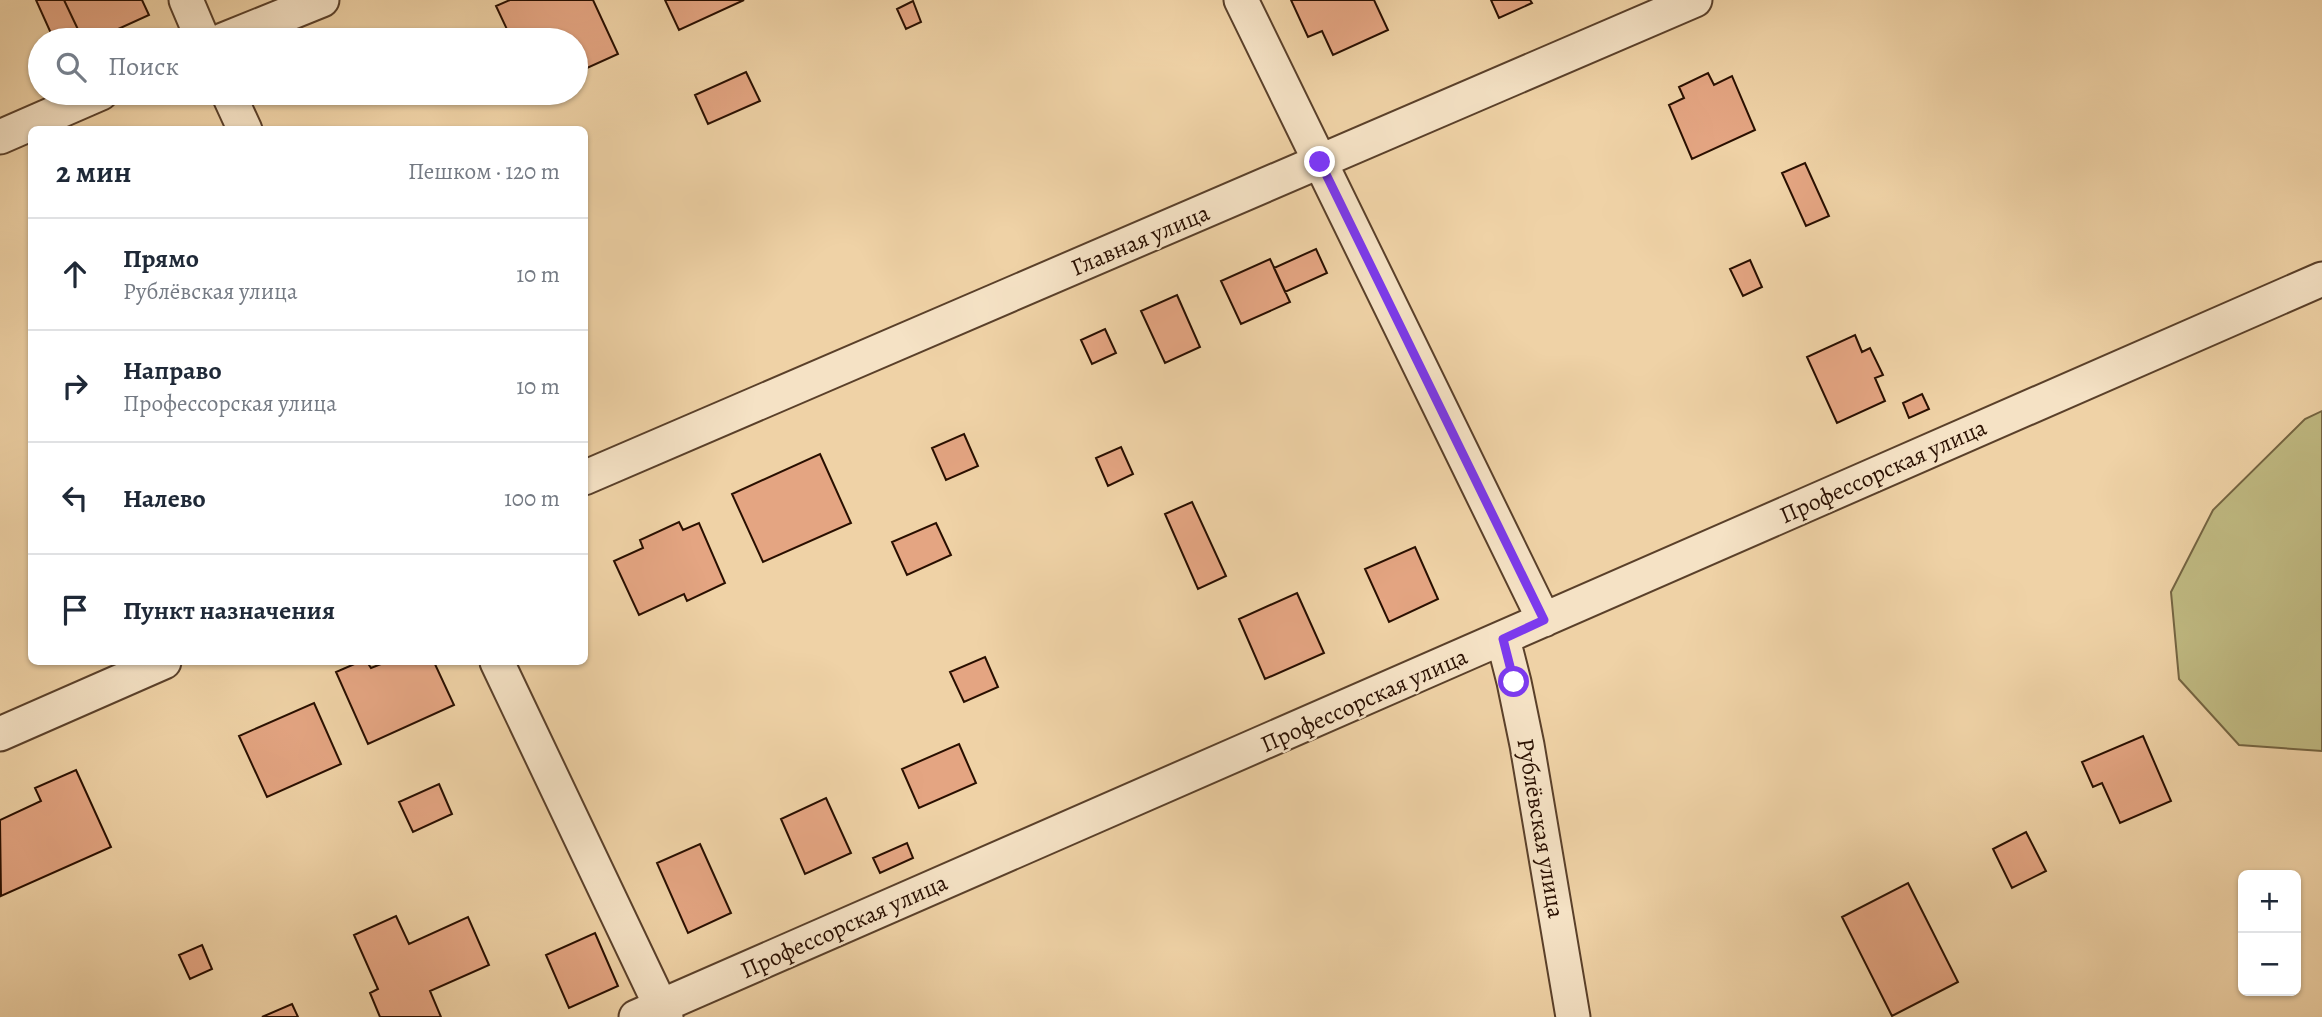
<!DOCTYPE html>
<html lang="ru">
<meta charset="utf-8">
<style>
body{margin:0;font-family:Alegreya,serif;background:#f2f2f3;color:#1f2937}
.controls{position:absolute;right:21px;bottom:21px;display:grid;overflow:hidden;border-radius:10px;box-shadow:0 2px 5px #0004}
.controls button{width:63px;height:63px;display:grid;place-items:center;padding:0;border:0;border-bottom:2px solid #e0e1e3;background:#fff;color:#1f2937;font:35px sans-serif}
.stop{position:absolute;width:21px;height:21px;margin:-16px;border:5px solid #7c3aed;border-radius:50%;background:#fff}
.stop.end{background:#7c3aed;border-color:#fff;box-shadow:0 2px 7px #0008}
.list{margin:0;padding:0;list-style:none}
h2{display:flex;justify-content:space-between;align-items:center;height:91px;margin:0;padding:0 28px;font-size:30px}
h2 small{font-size:23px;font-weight:400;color:#747a83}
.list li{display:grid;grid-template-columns:46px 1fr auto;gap:21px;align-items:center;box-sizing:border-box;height:112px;padding:0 28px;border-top:2px solid #e0e1e3}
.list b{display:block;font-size:26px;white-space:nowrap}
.list p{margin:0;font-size:23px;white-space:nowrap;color:#747a83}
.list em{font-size:23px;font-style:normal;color:#747a83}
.icon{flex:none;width:38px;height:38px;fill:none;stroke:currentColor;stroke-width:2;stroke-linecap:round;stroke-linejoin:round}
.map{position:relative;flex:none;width:2322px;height:1017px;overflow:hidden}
.search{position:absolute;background:#fff;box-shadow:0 2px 5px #0004;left:28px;top:28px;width:560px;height:77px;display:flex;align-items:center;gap:18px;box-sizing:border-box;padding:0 24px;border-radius:38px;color:#747a83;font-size:26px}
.panel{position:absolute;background:#fff;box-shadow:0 2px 5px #0004;left:28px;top:126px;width:560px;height:539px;border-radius:10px}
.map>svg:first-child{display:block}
</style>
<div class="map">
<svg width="2322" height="1017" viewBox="0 0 2322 1017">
<rect width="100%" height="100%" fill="#efd2a6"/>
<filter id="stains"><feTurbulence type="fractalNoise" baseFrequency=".00286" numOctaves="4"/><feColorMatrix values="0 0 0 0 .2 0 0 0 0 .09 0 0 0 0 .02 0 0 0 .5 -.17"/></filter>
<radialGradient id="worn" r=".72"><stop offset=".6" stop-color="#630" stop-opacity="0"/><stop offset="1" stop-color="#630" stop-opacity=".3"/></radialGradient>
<path fill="#c0ba82" stroke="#746441" stroke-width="2" d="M2322 411V751L2239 745 2179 679 2171 592 2213 510 2305 419Z"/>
<path fill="#e4a582" stroke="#290f00" stroke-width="2" d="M36 0H64L83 40H54Z
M64 0H142L149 15 94 40H83Z
M510 0H593L618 54 576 73V40H512L496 6Z
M665 0H744L679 30Z
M1291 0H1374L1388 30 1333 55 1322 31 1308 37Z
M1491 0H1530L1532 3 1499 18Z
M913 1 921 22 906 29 897 9Z
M746 72 760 101 708 124 695 95Z
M1708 73 1714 85 1732 76 1755 130 1692 159 1669 105 1684 98 1679 87Z
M1805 163 1829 216 1806 226 1782 173Z
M1316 249 1327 273 1285 292 1274 268Z
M1270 259 1290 302 1241 324 1221 281Z
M1750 260 1762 287 1743 296 1730 269Z
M1177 295 1200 347 1165 363 1141 311Z
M1105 329 1116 353 1092 364 1081 340Z
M1855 335 1862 352 1870 348 1883 375 1875 378 1885 401 1837 423 1807 357Z
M1922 394 1929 409 1909 418 1903 403Z
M964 434 978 466 946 480 932 448Z
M1121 447 1133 474 1108 486 1096 458Z
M820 454 851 523 763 562 732 494Z
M1192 502 1226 576 1198 589 1165 514Z
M679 522 683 530 699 523 725 583 687 601 684 594 639 615 614 561 643 548 640 540Z
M936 523 951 555 907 575 892 542Z
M1415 547 1438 599 1389 622 1365 569Z
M1297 593 1324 653 1265 679 1239 619Z
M985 657 998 687 964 702 950 672Z
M359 662H367L371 668 386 662H434L454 705 368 744 336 672Z
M314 703 341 764 267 797 239 736Z
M2143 736 2171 801 2120 823 2102 783 2093 787 2082 762Z
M959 744 976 783 919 808 902 769Z
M76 770 111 847 1 896 0 820 41 801 35 788Z
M439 784 452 814 413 832 399 802Z
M826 798 851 853 805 874 781 819Z
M2026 832 2046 871 2012 888 1993 849Z
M907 843 913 858 880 873 873 858Z
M700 844 731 913 688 933 657 863Z
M1908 883 1958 982 1892 1016 1842 917Z
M396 916 409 944 468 917 489 965 430 991 441 1017H380L370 993 378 989 354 935Z
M595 933 618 986 569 1008 546 955Z
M202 945 212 969 190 979 179 955Z
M292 1004 298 1017H262Z"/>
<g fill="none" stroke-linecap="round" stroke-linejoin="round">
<g stroke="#5a402a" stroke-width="37">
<path id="minor" d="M186 0 203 40
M1241 0 1544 620
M223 40 322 0
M228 93 245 130
M0 137 101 93
M584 478 1695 0
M1503 639 1514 682 1527 745 1573 1017
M497 662 666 1017
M0 734 164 662
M636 1017 2322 279"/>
</g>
<use href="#minor" stroke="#f5e2c5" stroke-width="33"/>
</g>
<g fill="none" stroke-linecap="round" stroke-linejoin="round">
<path stroke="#7c3aed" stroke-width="9" d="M1320 162 1544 620 1503 639 1514 682"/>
</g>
<g text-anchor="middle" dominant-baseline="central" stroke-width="5" stroke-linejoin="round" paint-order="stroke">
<g font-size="24" fill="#290f00" stroke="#f5e2c5">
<text transform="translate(1140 240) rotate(-23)">Главная улица</text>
<text transform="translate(1883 471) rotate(-24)">Профессорская улица</text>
<text transform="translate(1364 700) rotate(-24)">Профессорская улица</text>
<text transform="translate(1541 828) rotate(80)">Рублёвская улица</text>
<text transform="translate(844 926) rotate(-24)">Профессорская улица</text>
</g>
</g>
<rect width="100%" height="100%" filter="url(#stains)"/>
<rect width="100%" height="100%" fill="url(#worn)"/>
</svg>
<div class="controls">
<button>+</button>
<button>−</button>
</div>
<div class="stop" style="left:1514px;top:682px"></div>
<div class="stop end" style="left:1320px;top:162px"></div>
<div class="search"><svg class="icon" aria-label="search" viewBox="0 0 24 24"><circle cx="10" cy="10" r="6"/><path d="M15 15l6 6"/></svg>Поиск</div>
<section class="panel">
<h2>2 мин<small>Пешком · 120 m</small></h2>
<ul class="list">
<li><svg class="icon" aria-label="ahead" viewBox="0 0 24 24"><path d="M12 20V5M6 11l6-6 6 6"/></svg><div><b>Прямо</b><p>Рублёвская улица</p></div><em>10 m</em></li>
<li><svg class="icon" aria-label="right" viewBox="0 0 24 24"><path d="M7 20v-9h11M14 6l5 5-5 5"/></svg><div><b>Направо</b><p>Профессорская улица</p></div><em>10 m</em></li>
<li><svg class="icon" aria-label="left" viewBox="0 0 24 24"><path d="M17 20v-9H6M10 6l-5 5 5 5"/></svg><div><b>Налево</b></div><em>100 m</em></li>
<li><svg class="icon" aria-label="arrive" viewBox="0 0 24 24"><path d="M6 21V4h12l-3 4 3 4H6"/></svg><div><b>Пункт назначения</b></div></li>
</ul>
</section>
</div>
